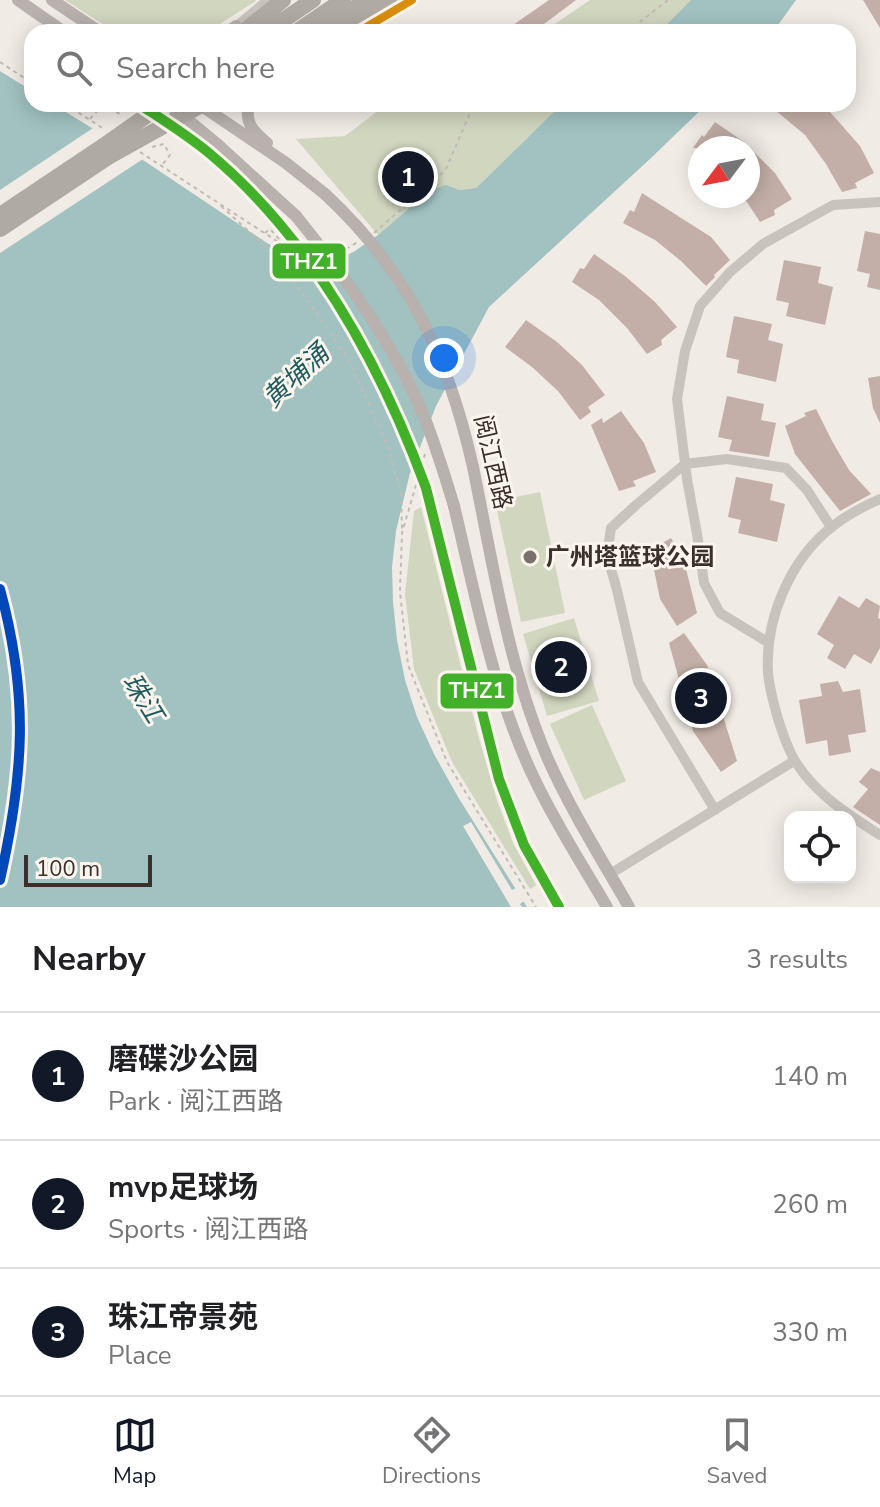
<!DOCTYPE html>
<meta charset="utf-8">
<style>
body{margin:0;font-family:"Nunito Sans","Noto Sans SC",sans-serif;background:#f2f2f2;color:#202124}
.controls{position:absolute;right:24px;bottom:24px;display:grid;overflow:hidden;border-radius:16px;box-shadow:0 4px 20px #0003}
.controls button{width:72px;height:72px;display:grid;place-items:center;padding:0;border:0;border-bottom:2px solid #e0e0e0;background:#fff;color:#202124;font:40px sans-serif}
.compass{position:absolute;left:688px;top:136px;width:72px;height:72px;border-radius:50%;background:#fff;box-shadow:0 4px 20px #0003;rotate:238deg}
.scale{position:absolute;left:24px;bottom:20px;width:128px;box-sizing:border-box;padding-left:8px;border:4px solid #3b302b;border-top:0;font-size:22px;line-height:28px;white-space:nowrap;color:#3b302b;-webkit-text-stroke:6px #fbf5ee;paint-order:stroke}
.you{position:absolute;left:444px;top:358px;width:28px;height:28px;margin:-20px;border:6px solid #fff;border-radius:50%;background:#1a73e8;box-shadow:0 0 0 12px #1a73e833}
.badge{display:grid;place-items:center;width:52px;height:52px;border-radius:50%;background:#111827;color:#fff;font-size:26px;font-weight:700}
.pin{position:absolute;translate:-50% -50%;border:4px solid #fff;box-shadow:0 2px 8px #0006}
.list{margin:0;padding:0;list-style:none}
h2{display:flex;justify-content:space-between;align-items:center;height:104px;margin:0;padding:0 32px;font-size:34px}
h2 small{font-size:26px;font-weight:400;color:#757577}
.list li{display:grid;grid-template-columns:52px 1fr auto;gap:24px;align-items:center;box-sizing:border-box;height:128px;padding:0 32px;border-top:2px solid #e0e0e0}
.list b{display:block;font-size:30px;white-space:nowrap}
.list p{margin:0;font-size:26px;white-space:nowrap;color:#757577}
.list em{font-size:26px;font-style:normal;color:#757577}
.icon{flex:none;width:44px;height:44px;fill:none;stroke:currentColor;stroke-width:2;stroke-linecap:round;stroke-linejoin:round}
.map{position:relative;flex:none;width:880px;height:907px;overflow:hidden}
.search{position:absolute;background:#fff;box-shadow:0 4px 20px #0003;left:24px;right:24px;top:24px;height:88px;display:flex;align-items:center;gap:20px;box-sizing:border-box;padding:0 28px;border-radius:24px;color:#757577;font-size:30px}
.sheet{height:488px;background:#fff}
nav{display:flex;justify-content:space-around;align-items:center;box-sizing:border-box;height:112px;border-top:2px solid #e0e0e0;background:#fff;font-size:22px;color:#757577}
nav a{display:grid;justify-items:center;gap:4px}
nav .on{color:#111827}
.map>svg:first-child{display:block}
</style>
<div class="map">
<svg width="880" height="907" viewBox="0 0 880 907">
<rect width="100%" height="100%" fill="#f0ebe5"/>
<path fill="#d1d6bf" d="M65 0H255L256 1 207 32H115Z
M590 0H691L659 32H543Z
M387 104H562L476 188 459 190 446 186 429 191 378 235 296 139 345 136Z
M540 492 565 613 521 622 495 501Z
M421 507 478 735 497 800 513 843 536 885 530 889 452 762 414 669 405 594 414 511Z
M574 618 599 701 547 716 523 634Z
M592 705 626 781 584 800 550 724Z"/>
<path fill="#a1c2c1" d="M691 0H796L773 32H659Z
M0 71 32 91V104H53L137 156 267 243 311 266 336 261 355 251 378 235 429 191 446 185 459 190 476 188 562 104H707L651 158 489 307 436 406 410 473 396 531 392 567 393 602 397 640 405 680 417 717 434 754 458 797 527 907H0Z"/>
<path fill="#f0ebe5" d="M96 126 146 157 0 253V190Z
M471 822 512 890 516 888 524 901 520 904 522 907H511L463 826Z"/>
<path fill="#c3afa7" d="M549 0H576L536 30 534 27 528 32H503Z
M863 0H880V28Z
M768 104H823L860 146 874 173 855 183 857 188 842 192 826 164 805 135Z
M715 122 744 142 775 173 792 199 774 210 775 215 760 222 743 196H748V148H693L702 135 704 137Z
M642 193 711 237 730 260 714 275 715 277 706 286 681 261 655 240 623 223 630 210 634 212Z
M865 231 880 234V290L867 287 870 274 857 271Z
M594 254 625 276 655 302 677 327 661 340 662 345 647 354 627 328 599 300 572 282 580 268 584 269Z
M784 260 821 267 818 283 833 287 825 325 786 316 789 303 776 300Z
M734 316 772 324 768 340 783 344 776 382 737 373 739 360 726 357Z
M526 320 557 342 582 365 605 395 588 407 591 412 580 420 558 391 532 367 505 347Z
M880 376V423L873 408 868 378Z
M727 396 764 404 761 420 776 423 769 457 729 451 732 440 718 437Z
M816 409 832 441 849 470 871 494 840 511 795 454 785 426 806 416 804 413Z
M621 411 644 443 656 472 633 481 636 486 619 491 591 425 602 418 603 423Z
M736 477 773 484 770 500 785 504 777 542 738 533 741 520 728 517Z
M671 538 685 565 697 613 677 626 660 599 650 550Z
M839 596 859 608 866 598 880 606 878 618 880 619V648L871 664 854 654 845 669 827 658 834 645 817 634Z
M684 633 707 665 737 761 721 772 693 731 669 643Z
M838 681 843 692 860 689 866 732 848 735 851 752 829 756 827 740 806 744 799 700 822 696 820 684Z
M871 768 880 772V825L853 807 868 789 859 782Z"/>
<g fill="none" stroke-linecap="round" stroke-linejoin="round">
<path stroke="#c2bbb6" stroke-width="2" stroke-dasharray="4 4" stroke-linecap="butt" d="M627 32 668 0
M0 62 32 83
M65 104 104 129
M90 119 98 110 107 107 120 114
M152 147 164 144 170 155 162 165
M140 152 289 249 314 261 318 260
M221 206 276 256 343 351 355 373 387 444 401 491 402 529
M265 233 270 229 280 240 284 237 274 226 283 218
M374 233 445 171 474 104
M339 253 358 242
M425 454 402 533 400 592 408 665 447 762 536 907"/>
<path stroke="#c9c3be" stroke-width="10" d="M231 31 268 0
M358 32 412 0
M880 499C864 506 847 515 833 526 790 559 765 619 768 672 769 688 774 704 778 719 783 734 788 751 797 764 817 795 849 815 880 835
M769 643 720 613 704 583 697 534 687 479 677 399 685 351 700 306 730 272 763 244 833 205 880 202
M715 810 638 682 617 590 607 555 611 528 636 505 685 464 727 459 786 468 807 490 831 527
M610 874 794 761"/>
<path stroke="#b8b1ad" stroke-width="12" d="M18 0 64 32
M52 0 100 32
M228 32 236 26
M169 104 216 143 296 216
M199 104 286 163 325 194
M248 104C246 125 252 130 267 143
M473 467C493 564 508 666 547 757 570 809 601 858 629 907
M454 506C476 597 493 693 534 778 555 823 582 864 607 907"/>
<path stroke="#afaaa4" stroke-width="16" d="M243 32 283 0
M266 32 313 0
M296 32 343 0
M314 32 368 0
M332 32 391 0
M0 215 102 147
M0 229 108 157"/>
<path stroke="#b1aca8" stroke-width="2" d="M549 900 553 907"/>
<path stroke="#b8b1ad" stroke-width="12" d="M325 194C409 272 448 356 473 467
M296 216C347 279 397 348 427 424 437 451 446 479 454 506"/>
<path stroke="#afaaa4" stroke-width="16" d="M102 147 163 104
M108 157 203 104"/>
<g stroke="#fbf5ee" stroke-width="14">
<path id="bus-1" d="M358 32 412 0"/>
</g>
<use href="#bus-1" stroke="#d88e09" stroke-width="8"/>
<g stroke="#fbf5ee" stroke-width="16">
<path id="rail-1" d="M139 104C163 120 187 135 209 153 313 240 380 363 426 488L499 779 524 845 559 907"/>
</g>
<use href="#rail-1" stroke="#43b02a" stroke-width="10"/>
<g stroke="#fbf5ee" stroke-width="16">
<path id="metro-1" d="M0 589C29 696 24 773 0 880"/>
</g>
<use href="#metro-1" stroke="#0047ba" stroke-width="10"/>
</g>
<circle fill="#7a716c" stroke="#fbf5ee" stroke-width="3" cx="530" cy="557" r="8"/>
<g text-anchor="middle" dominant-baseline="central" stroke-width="6" stroke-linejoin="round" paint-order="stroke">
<g font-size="24" fill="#3b302b" stroke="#fbf5ee">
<text transform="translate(493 462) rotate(77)">阅江西路</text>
</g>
<g font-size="24" font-weight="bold" fill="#3b302b" stroke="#fbf5ee" text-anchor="start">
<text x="546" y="557">广州塔篮球公园</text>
</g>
<g font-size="26" font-style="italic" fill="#1f5a5e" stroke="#fbf5ee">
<text transform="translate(296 376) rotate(-43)">黄埔涌</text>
<text transform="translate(143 698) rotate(58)">珠江</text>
</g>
</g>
<g stroke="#fbf5ee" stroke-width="3">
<rect x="271" y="242" width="76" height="38" rx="8" fill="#43b02a"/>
<rect x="439" y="672" width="76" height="38" rx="8" fill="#43b02a"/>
</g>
<g font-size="22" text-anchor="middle" font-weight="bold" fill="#fff">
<text x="309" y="269">THZ1</text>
<text x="477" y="698">THZ1</text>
</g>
</svg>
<div class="controls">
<button><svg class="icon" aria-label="locate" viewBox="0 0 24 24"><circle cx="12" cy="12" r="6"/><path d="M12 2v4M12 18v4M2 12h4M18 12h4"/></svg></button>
</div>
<svg class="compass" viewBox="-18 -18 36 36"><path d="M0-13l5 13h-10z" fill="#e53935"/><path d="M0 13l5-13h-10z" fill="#757577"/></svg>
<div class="scale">100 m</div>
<div class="you"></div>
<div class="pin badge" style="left:408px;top:177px">1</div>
<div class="pin badge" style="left:561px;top:667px">2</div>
<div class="pin badge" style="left:701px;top:698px">3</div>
<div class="search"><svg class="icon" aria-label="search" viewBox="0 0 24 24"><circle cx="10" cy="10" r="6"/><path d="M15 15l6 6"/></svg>Search here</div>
</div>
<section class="sheet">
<h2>Nearby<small>3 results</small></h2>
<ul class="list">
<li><span class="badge">1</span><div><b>磨碟沙公园</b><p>Park · 阅江西路</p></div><em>140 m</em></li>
<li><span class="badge">2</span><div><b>mvp足球场</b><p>Sports · 阅江西路</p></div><em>260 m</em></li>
<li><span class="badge">3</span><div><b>珠江帝景苑</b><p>Place</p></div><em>330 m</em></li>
</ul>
</section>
<nav>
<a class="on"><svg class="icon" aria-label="map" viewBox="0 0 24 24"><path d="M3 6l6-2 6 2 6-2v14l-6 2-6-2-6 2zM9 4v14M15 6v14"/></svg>Map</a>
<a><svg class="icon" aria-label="directions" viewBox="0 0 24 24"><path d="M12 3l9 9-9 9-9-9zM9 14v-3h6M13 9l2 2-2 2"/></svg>Directions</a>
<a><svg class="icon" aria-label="saved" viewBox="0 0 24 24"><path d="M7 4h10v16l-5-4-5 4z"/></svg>Saved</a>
</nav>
